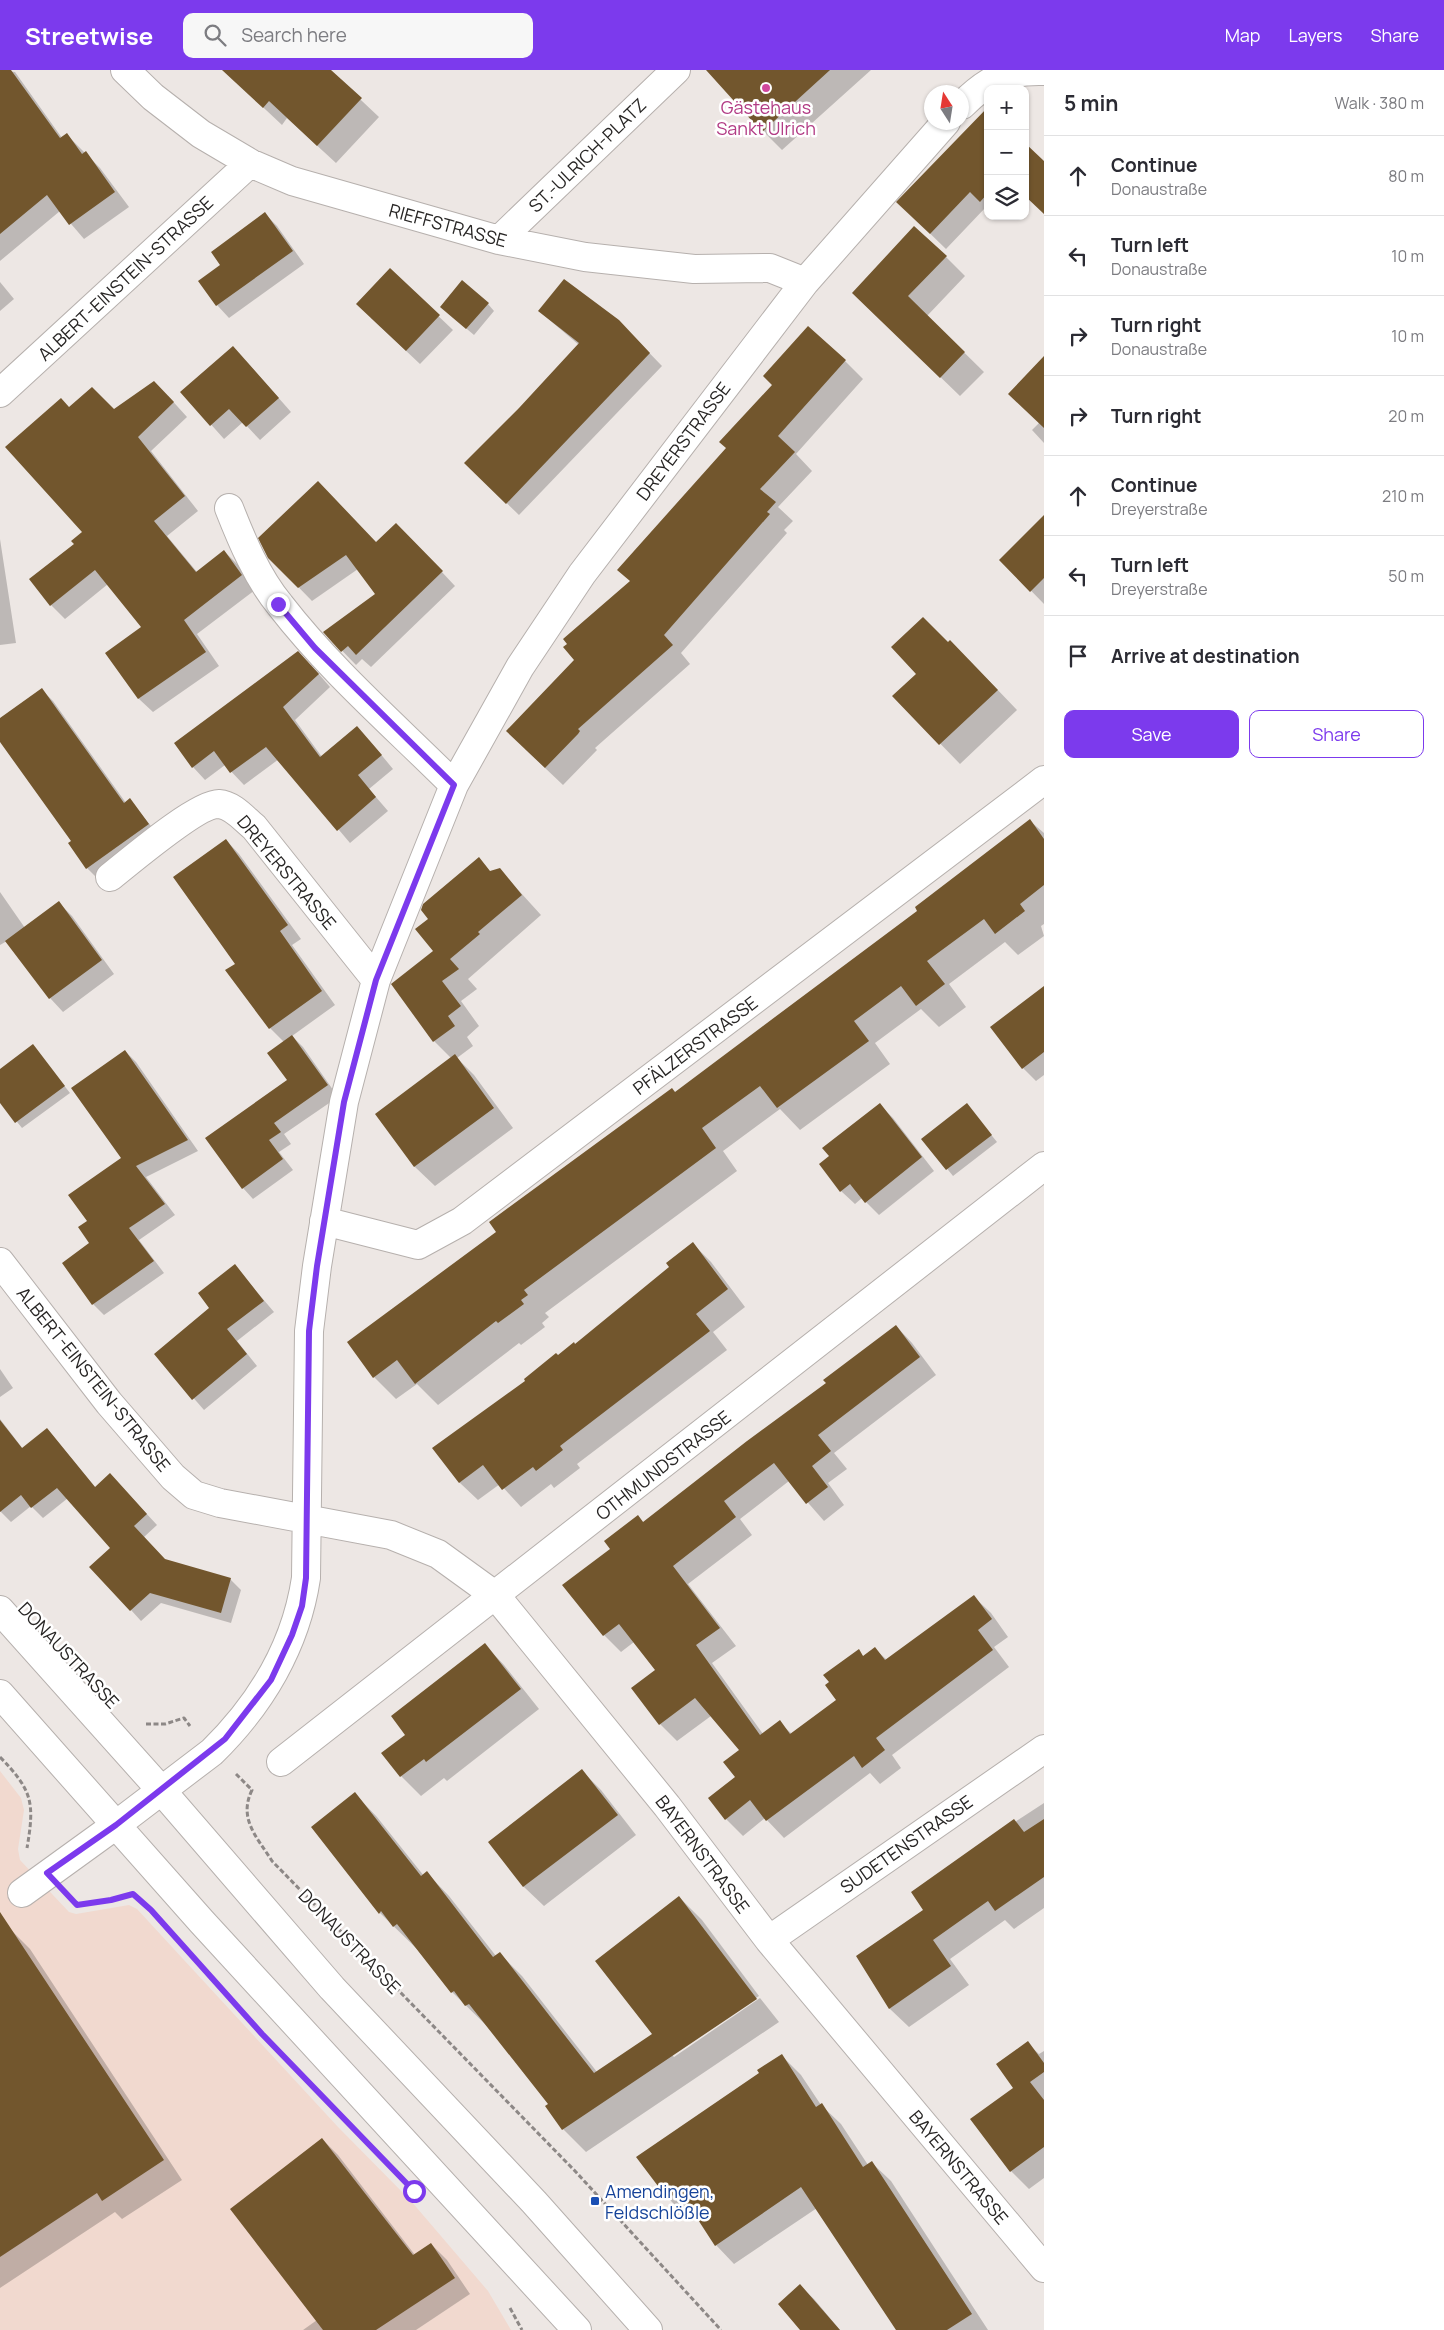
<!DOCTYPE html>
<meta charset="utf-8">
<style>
body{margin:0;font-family:Manrope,sans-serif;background:#f7f7f7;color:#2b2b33}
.controls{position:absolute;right:15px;top:15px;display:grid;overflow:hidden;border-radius:10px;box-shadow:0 1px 4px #0004}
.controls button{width:45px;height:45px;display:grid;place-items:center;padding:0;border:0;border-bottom:1px solid #e1e1e2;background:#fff;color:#2b2b33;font:25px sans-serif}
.compass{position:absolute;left:924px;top:15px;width:45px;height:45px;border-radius:50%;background:#fff;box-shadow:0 1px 4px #0004;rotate:348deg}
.stop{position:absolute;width:15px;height:15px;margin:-11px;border:4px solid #7c3aed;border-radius:50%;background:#fff}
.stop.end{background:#7c3aed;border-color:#fff;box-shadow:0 1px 5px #0008}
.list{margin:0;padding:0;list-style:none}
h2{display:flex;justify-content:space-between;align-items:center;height:65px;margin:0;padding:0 20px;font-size:21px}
h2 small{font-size:16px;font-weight:400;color:#7c7c81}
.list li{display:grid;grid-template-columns:32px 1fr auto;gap:15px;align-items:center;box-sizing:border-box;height:80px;padding:0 20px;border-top:1px solid #e1e1e2}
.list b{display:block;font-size:19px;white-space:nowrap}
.list p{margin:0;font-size:16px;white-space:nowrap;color:#7c7c81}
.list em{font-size:16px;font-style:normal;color:#7c7c81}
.actions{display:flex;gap:10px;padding:15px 20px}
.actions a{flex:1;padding:11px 0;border:1px solid #7c3aed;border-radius:10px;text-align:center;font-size:18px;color:#7c3aed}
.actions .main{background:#7c3aed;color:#fff}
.icon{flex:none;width:28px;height:28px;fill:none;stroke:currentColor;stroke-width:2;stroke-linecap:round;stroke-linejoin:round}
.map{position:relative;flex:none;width:1044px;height:2260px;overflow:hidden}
header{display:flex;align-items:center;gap:30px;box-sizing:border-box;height:70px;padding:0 25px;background:#7c3aed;color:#fff}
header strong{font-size:24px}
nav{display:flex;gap:28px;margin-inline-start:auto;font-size:18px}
.search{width:350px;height:45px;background:#f7f7f7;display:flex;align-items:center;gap:12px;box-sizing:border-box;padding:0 18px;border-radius:10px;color:#7c7c81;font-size:19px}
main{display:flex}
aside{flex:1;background:#fff}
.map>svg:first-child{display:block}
</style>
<header>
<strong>Streetwise</strong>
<div class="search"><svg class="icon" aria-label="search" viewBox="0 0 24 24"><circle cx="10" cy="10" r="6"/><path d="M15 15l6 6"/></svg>Search here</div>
<nav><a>Map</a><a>Layers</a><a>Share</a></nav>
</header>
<main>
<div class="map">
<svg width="1044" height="2260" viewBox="0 0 1044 2260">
<rect width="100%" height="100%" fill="#ede7e4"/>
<path fill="#f1d9cf" d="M0 1701 21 1728 24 1740 18 1779 20 1790 69 1842 76 1844 129 1835 137 1839 338 2057 411 2131 488 2221 511 2260H0Z"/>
<path fill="#0003" d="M0 0 15 2 62 68 67 65 100 98 129 137 84 169 60 141 0 191Z
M243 0H329L379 47 336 93 287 48 282 55 252 27Z
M714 0H871L782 80 763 61Z
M988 39V138L986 137 946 179 914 148Z
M265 144 277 156 304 194 229 248 217 235 222 195Z
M946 187 965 206 927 246 984 302 960 326 873 242Z
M390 200 453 260 420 294 371 248Z
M0 212 14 229 0 241Z
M488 234 494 241 474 265 448 243Z
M539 241 631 264 662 296 519 445 465 393 520 338 579 275Z
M1044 288V373L1032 360 1039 353Z
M246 291 291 342 260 370 243 352 224 369 182 322Z
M845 291 863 309 796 384 812 401 778 437 793 451 784 460 787 463 681 583 690 594 595 678 597 680 563 715 525 679 575 590 773 315Z
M168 326 187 347 151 381 198 441 167 466 197 502 224 481 238 495 255 520 197 564 219 596 153 642 139 629 106 583 143 557 108 514 65 549 51 535 76 474 84 462 70 338 114 341Z
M1044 463V534L1001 490Z
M410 468 455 516 371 597 362 589 356 595 325 563 376 525 358 499 312 531 269 487Z
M0 469 16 573 0 575Z
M948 573 970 591 1017 640 960 694 894 626Z
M311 595 330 617 295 650 322 687 369 670 393 699 369 719 388 741 350 773 279 689 244 715 225 695 205 710 193 697Z
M42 620 53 631 126 733 130 730 159 766 98 809 87 798 73 771 0 669V650Z
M1030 751 1044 763V854L1041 856 1044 866 1018 885 1005 872 949 914 966 937 939 957 921 939 875 973 890 994 800 1060 780 1039 723 1081 737 1101 545 1243 549 1247 542 1253 545 1257 521 1275 519 1273 438 1335 417 1314 396 1329 374 1307 497 1162 675 1023 919 841 916 838Z
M226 770 239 784 301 869 292 875 335 935 292 966 303 977 338 1027 284 1064 291 1074 279 1082 293 1100 253 1129 243 1118 288 1011 284 972 270 958 237 894Z
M500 800 541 845 468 909 477 919 461 931 479 956 467 967 473 976 457 988 474 1005 513 1058 435 1116 415 1097 377 1044 451 988 434 971 435 881 491 802Z
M0 822 25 858 59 833 72 846 114 904 63 942 50 928 7 871 0 875Z
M1044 917V1005L1036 1011 1023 998Z
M33 976 70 1023 22 1058 0 1031V1000Z
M125 981 136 992 198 1081 146 1107 175 1145 139 1170 164 1203 104 1245 93 1234 88 1151 123 1088Z
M880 1035 893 1048 934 1101 879 1145 862 1128 855 1134 841 1121 830 1086Z
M967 1035 997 1072 953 1106 923 1069Z
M693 1174 711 1192 745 1237 713 1262 727 1280 577 1394 580 1398 554 1418 551 1414 521 1437 500 1414 478 1430 460 1413 434 1378 527 1312 558 1286 576 1276 671 1197Z
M235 1196 274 1242 237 1271 257 1296 204 1340 155 1284 211 1238Z
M896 1256 912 1273 936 1305 834 1383 847 1399 828 1413 844 1435 824 1451 789 1411 740 1449 752 1465 688 1514 736 1576 712 1593 763 1664 779 1652 792 1664 838 1630 858 1581 864 1587 875 1579 887 1590 974 1527 991 1543 1008 1567 994 1577 1009 1597 892 1685 901 1698 880 1714 870 1703 784 1768 765 1748 743 1766 726 1749 737 1708 741 1681 711 1646 677 1671 660 1654 633 1618 657 1601 634 1572 621 1582 604 1565 611 1479 638 1446 644 1453 827 1313Z
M0 1299 13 1318 0 1327Z
M0 1349 23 1379 47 1359 96 1418 121 1416 157 1455 144 1467 165 1490 230 1509 241 1520 231 1553 161 1533 141 1551 131 1540 112 1478 68 1428 43 1448 31 1436 11 1452 0 1441Z
M485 1575 504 1595 539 1639 447 1711 444 1708 421 1726 401 1706 383 1683 407 1665Z
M582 1701 601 1720 636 1765 544 1836 524 1817 489 1772Z
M355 1724 377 1747 424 1806 427 1803 449 1826 496 1886 500 1884 522 1906 597 2002 654 1964 679 1827 702 1850 759 1926 672 1985 674 1987 760 1928 779 1952 586 2082 563 2059 547 2036 550 2034 489 1958 452 1922 417 1879 380 1843 313 1757Z
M1044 1733V1838L1014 1859 1005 1850 950 1889 969 1915 909 1957 890 1939 858 1886 924 1840 1015 1752Z
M11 1860 30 1879 182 2110 122 2149 115 2142 0 2218V1867Z
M1027 1973 1039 1984 1044 1981V2108L1029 2119 1011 2101 1015 2018Z
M782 1986 801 2005 821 2035 841 2054 868 2095 872 2093 891 2111 988 2260H897L817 2138 734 2194 716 2175 695 2142 686 2146 668 2128 760 2004Z
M322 2069 338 2085 415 2185 431 2174 447 2190 470 2224 416 2260H303L317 2250Z
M800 2216 814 2229 840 2260H802Z"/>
<path fill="#72562d" d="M0 0H11L60 68 67 63 82 84 86 81 115 122 69 155 47 125 0 164Z
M222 0H331L362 28 317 76 269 31 263 38Z
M706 0H830L762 62Z
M988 37V123L980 132 970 122 930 164 896 132Z
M1025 73 1044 91V144L1025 126Z
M265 142 293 181 216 236 198 211 220 195 211 182Z
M914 156 947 186 908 226 965 282 940 308 852 223Z
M390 198 440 245 406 281 356 234Z
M564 209 619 250 650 283 506 434 464 393 519 338 579 273 538 241Z
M462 210 489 233 466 259 440 237Z
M808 256 846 290 778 366 795 382 760 419 776 432 767 442 770 444 664 565 673 575 578 659 580 661 578 664 545 698 506 661 574 590 563 577 567 574 563 569 630 511 617 500 726 378 719 372 772 315 763 306Z
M233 276 279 328 246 357 229 339 210 356 180 322Z
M1044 286V358L1008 324Z
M154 311 174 332 138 367 185 426 154 451 196 502 224 480 242 505 184 550 206 582 138 629 105 583 141 557 95 500 50 536 29 509 74 474 71 471 82 462 5 377 61 328 69 337 92 317 114 339Z
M318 411 376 472 396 453 443 501 356 585 348 576 341 582 323 562 375 524 346 485 298 518 268 488 258 468Z
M1044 445V508L1030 522 999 490Z
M923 547 948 572 950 570 998 620 939 675 892 626 916 604 891 577Z
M298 581 319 604 283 637 320 687 357 656 382 685 358 705 376 727 337 761 266 677 230 703 214 681 192 698 174 673Z
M42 618 124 733 130 728 149 754 86 799 68 773 71 771 0 672V648Z
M1030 749 1044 769V815L1020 834 1025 841 995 864 984 849 927 891 945 914 916 936 901 916 854 951 869 971 777 1038 760 1016 702 1058 716 1078 524 1220 528 1225 521 1230 524 1234 498 1253 496 1251 415 1314 397 1290 373 1308 347 1272 496 1162 489 1152 672 1018 675 1022 775 947 917 841 915 837Z
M226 769 288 855 280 861 322 921 269 959 225 900 235 894 173 807Z
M479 787 490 801 500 798 522 825 478 862 480 864 450 889 459 899 442 911 461 936 448 946 455 956 433 972 391 914 433 881 415 859 428 849 421 840 423 834Z
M59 831 102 890 49 929 5 871Z
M1044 916V982L1022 999 990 957Z
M292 965 328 1015 274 1053 281 1062 269 1070 283 1089 242 1119 205 1068 287 1010 267 983Z
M33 974 65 1016 15 1053 0 1033V999Z
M125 980 188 1070 136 1096 165 1134 129 1158 154 1191 92 1235 62 1193 89 1173 78 1157 87 1151 68 1125 121 1088 71 1018Z
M455 984 494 1038 414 1097 375 1044Z
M880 1033 922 1087 865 1133 850 1114 840 1122 819 1094 829 1086 822 1078Z
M967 1033 992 1065 946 1100 921 1069Z
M693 1172 728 1219 696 1244 710 1261 560 1376 563 1380 536 1401 533 1397 502 1420 483 1395 459 1413 432 1378 525 1311 524 1309 556 1283 558 1285 574 1272 575 1274 669 1197 666 1193Z
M235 1194 264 1231 227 1259 247 1284 192 1330 154 1284 209 1238 198 1223Z
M896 1255 920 1287 818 1365 831 1381 812 1396 828 1417 806 1434 774 1393 724 1431 736 1447 673 1496 720 1558 696 1575 760 1665 780 1650 790 1664 836 1630 825 1615 829 1612 823 1605 859 1579 863 1586 875 1577 885 1590 974 1525 992 1549 978 1560 993 1580 876 1668 885 1680 862 1698 854 1686 766 1751 750 1730 725 1750 708 1728 735 1707 723 1692 739 1680 695 1628 659 1655 631 1618 655 1600 619 1554 603 1566 562 1515 610 1479 604 1471 638 1445 643 1452 747 1371 826 1313 823 1310Z
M0 1350 22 1378 47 1358 95 1417 110 1403 147 1444 134 1456 165 1489 231 1508 221 1543 150 1523 130 1541 89 1497 110 1478 57 1418 31 1438 21 1425 0 1442Z
M485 1573 521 1619 426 1692 424 1689 400 1707 381 1683 405 1665 391 1646Z
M582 1699 618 1745 523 1817 488 1772Z
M355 1722 421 1806 427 1801 493 1887 500 1882 594 2003 652 1964 595 1891 679 1826 757 1929 562 2060 545 2036 548 2034 469 1934 465 1936 454 1921 451 1923 397 1854 393 1857 381 1841 379 1844 311 1757Z
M1014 1749 1024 1762 1044 1749V1807L995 1841 988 1831 933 1870 951 1896 889 1939 856 1886 923 1840 911 1822Z
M0 1842 164 2090 102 2131 97 2123 0 2187Z
M1028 1971 1044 1993V2002L1030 2012 1044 2030V2077L1010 2102 970 2049 1013 2018 996 1994Z
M782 1984 816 2037 822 2033 863 2097 872 2091 972 2244 947 2260H896L801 2117 715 2176 680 2122 667 2128 636 2087 759 2003 757 2000Z
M322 2068 413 2185 431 2173 455 2208 376 2260H323L230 2139Z
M800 2214 840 2260H800L778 2234Z"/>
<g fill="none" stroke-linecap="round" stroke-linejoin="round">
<g stroke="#b6b0ad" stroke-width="30">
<path id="minor" d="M125 0 153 27 201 64 250 93 292 111 499 170 585 187 694 199 770 198 805 212
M962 35C988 9 1006 0 1044 1
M499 170 676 0
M0 323 250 93
M229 438C242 471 257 507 280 535 331 601 396 657 454 715
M110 807C129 792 198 733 219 734 233 735 244 749 254 757L376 910
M324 1151 418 1175 462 1151 1044 710
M0 1192 109 1333 173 1407 194 1425 220 1433 391 1465 438 1484 496 1526 667 1736 769 1870 1044 2198
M0 1540 161 1720 332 1918 534 2132 648 2260
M0 1624 202 1852 577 2260
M281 1692 1044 1096
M22 1823 116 1755 212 1682C261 1634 296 1575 306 1508L309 1261 317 1196 344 1032 376 910 454 715 520 597 582 504 805 212 946 52
M769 1870 1044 1679"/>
</g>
<path stroke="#8d8886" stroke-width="3" stroke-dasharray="5 2.5" stroke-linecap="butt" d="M146 1654H165L184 1648 190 1656
M0 1687C32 1720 35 1732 27 1778
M236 1704 252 1720C238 1749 257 1767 272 1791L575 2101 721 2260
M71 1829 77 1835 111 1830 132 1824
M510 2238 522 2260"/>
<use href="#minor" stroke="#fff" stroke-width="28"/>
</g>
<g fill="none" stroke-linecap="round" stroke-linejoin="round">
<path stroke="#7c3aed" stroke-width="6" d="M278 534 315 578 454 715 376 910 344 1032 317 1196 309 1261 306 1508 302 1536 292 1565 271 1610 225 1669 116 1755 47 1803 77 1835 111 1830 133 1824 151 1840 262 1964 414 2121"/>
</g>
<circle fill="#d1479c" stroke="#fff" stroke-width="2" cx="766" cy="18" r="5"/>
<rect fill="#1a4fb4" stroke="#fff" stroke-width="2" x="590" y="2126" width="10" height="10" rx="2.5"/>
<g text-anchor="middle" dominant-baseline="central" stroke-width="5" stroke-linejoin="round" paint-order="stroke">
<g font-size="18" fill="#b23c85" stroke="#fff">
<text x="766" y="37">Gästehaus<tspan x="766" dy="21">Sankt Ulrich</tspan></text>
</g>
<g font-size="18" fill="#282625" stroke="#fff">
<text transform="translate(587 85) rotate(-44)">ST.-ULRICH-PLATZ</text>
<text transform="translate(448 155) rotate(15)">RIEFFSTRASSE</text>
<text transform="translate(125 208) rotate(-43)">ALBERT-EINSTEIN-STRASSE</text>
<text transform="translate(683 371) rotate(-53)">DREYERSTRASSE</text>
<text transform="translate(287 802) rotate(50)">DREYERSTRASSE</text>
<text transform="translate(695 975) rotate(-37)">PFÄLZERSTRASSE</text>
<text transform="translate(94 1309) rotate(51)">ALBERT-EINSTEIN-STRASSE</text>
<text transform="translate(663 1395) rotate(-38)">OTHMUNDSTRASSE</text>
<text transform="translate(69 1585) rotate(47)">DONAUSTRASSE</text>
<text transform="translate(906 1774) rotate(-35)">SUDETENSTRASSE</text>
<text transform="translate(703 1784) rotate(53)">BAYERNSTRASSE</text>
<text transform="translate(350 1871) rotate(46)">DONAUSTRASSE</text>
<text transform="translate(959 2097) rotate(50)">BAYERNSTRASSE</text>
</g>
<g font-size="18" fill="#164399" stroke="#fff" text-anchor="start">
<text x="605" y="2121">Amendingen,<tspan x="605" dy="21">Feldschlößle</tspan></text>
</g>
</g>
</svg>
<div class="controls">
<button>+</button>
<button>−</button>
<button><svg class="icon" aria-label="layers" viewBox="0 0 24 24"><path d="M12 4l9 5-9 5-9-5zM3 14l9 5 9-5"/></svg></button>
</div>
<svg class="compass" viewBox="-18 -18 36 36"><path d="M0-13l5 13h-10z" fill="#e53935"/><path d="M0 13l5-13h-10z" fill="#7c7c81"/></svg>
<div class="stop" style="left:414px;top:2121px"></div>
<div class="stop end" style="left:278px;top:534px"></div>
</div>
<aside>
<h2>5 min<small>Walk · 380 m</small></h2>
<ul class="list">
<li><svg class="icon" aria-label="ahead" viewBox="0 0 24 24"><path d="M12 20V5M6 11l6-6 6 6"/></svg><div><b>Continue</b><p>Donaustraße</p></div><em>80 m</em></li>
<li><svg class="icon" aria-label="left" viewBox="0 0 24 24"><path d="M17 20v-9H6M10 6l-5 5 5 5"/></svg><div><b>Turn left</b><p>Donaustraße</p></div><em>10 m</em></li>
<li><svg class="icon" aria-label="right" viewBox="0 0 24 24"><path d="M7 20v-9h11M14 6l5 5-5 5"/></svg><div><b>Turn right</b><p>Donaustraße</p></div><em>10 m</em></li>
<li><svg class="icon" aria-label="right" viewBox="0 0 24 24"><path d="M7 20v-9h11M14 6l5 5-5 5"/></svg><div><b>Turn right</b></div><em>20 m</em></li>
<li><svg class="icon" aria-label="ahead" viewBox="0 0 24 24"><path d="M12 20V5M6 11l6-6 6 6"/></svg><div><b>Continue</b><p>Dreyerstraße</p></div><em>210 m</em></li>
<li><svg class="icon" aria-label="left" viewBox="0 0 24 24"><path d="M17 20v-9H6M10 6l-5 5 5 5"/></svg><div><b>Turn left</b><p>Dreyerstraße</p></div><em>50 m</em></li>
<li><svg class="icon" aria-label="arrive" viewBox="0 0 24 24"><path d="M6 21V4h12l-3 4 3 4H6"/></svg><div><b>Arrive at destination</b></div></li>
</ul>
<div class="actions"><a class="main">Save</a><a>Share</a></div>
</aside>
</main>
